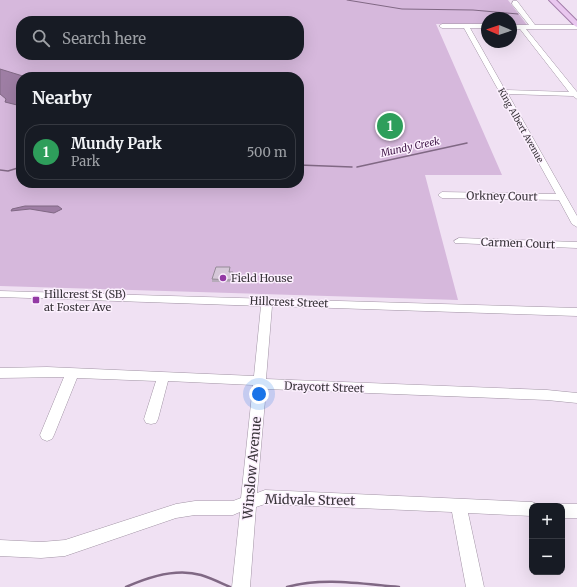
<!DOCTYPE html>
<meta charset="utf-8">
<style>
body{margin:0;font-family:Merriweather,serif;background:#242831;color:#f1f3f6}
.controls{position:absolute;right:12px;bottom:12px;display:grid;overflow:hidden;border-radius:8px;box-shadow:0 4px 16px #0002}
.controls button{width:36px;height:36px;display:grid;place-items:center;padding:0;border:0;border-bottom:1px solid #363941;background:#171b24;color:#f1f3f6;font:20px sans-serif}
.compass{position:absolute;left:481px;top:12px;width:36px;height:36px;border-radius:50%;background:#171b24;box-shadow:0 4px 16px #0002;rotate:272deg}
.you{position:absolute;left:259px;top:394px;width:14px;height:14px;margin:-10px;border:3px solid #fff;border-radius:50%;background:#1a73e8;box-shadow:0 0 0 6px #1a73e833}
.badge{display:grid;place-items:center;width:26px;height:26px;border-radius:50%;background:#0b8043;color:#fff;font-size:13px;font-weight:700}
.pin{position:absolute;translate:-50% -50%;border:2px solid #fff;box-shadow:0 1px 4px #0006}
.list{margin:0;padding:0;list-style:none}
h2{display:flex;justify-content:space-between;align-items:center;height:52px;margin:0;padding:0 16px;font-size:17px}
h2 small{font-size:13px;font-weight:400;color:#9ea1a6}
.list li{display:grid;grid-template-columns:26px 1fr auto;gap:12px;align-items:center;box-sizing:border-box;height:56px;margin:0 8px 8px;padding:0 8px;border:1px solid #363941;border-radius:16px}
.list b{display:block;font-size:15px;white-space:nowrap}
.list p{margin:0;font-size:13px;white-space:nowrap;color:#9ea1a6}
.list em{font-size:13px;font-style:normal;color:#9ea1a6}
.icon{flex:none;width:22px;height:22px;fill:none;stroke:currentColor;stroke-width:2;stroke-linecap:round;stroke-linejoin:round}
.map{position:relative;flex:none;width:577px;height:587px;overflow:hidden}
.search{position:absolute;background:#171b24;box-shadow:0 4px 16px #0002;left:16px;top:16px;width:288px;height:44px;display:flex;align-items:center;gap:10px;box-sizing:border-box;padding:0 14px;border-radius:16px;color:#9ea1a6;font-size:15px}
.panel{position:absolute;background:#171b24;box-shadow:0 4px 16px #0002;left:16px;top:72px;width:288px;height:116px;border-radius:16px}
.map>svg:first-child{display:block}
</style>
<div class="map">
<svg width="577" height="587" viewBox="0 0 577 587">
<rect width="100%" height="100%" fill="#f0e1f3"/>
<path fill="#d6b8dc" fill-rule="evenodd" d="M0 0H508L527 25H511V18H487V25L436 24 502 175H425L458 300 0 286ZM21 21H299V55H21ZM21 77H299V183H21Z"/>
<path fill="#9e7ea4" stroke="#806884" d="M0 69 26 77H21V106L5 102 6 99 0 94Z
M25 206H58L62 209 54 213 30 209 11 211 12 209Z"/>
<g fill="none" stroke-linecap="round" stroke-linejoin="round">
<path stroke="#806884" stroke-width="1" d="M347 0 402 9 473 10 518 14"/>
<path stroke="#806884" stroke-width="1.5" d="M299 165 352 167
M357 167 467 143
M0 170 8 171 21 167"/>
<path stroke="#806884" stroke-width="2.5" d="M126 587C148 577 177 568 201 575 211 578 221 583 230 587
M287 587C323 577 362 584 399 587"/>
<g stroke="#a294a5" stroke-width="1">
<path id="minor" d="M513 1H517L535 25H577V29H526L577 92V99L573 96 508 94 577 216V227L572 224 559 200 442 198 438 195 442 192 556 194 464 28H442L439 26 442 24H487V28H470L505 90 569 92 520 29H511V25H529L512 4Z
M459 238 577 242V248L455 243 454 241Z
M0 291 577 308V316L272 306 266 379 547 390 577 393V403L547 400 266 389 257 493 265 490 532 502 537 504 538 506H532V516L468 513 484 587H466L452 512 265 504 256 507 250 587H232L240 512 233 515H195L176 518 65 556 41 558 0 556V540L41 542 65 540 176 504 195 501H233L241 498 253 385 168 381 158 419 156 423 151 424 146 423 144 419 156 381 77 378 54 435 52 439 47 441 42 439 40 435 64 377 0 378V368L47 367 254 376 261 306 0 297Z
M562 504H577V518H562V506H557Z"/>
</g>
<g stroke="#a27ca9" stroke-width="2">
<path id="major" d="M549 0H556L577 21V27L575 26Z"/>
</g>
<use href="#minor" fill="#fff" fill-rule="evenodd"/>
<use href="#major" fill="#e9c7ef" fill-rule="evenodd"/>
</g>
<path fill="#b7abba" d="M230 267V272H233L231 282H212V279Z"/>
<path fill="#d5c7d8" stroke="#958b97" d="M216 267H230L229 272H233L231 280 212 279Z"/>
<g fill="#9339a4" stroke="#fcf0fe" stroke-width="1.5">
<circle cx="223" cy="278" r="4"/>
<rect x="32" y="296" width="8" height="8" rx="2"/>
</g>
<g text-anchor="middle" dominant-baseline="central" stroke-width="3" stroke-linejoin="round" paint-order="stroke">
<g font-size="9" fill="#39343a" stroke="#fcf0fe">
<text transform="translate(521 125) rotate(61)">King Albert Avenue</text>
</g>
<g font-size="10" font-style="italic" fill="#411849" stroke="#fcf0fe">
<text transform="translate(410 147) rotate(-12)">Mundy Creek</text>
</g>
<g font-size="11" fill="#39343a" stroke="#fcf0fe">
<text transform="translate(502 196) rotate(1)">Orkney Court</text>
<text transform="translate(518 243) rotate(2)">Carmen Court</text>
<text transform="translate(289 302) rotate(2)">Hillcrest Street</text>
<text transform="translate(324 387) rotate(2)">Draycott Street</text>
</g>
<g font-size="11" fill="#39343a" stroke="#fcf0fe" text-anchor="start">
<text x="231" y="278">Field House</text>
<text x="44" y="294">Hillcrest St (SB)<tspan x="44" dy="13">at Foster Ave</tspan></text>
</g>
<g font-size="13" fill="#39343a" stroke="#fcf0fe">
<text transform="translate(252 468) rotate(-85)">Winslow Avenue</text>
<text transform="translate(310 500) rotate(1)">Midvale Street</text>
</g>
</g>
</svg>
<div class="controls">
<button>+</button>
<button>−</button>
</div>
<svg class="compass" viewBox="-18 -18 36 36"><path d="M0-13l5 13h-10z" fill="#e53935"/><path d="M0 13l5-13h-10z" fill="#9ea1a6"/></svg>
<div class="you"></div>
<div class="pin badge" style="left:390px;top:126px;background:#2e9e5b">1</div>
<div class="search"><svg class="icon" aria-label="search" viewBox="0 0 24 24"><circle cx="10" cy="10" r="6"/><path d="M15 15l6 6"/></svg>Search here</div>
<section class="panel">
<h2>Nearby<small></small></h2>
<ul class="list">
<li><span class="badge" style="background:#2e9e5b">1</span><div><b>Mundy Park</b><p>Park</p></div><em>500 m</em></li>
</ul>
</section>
</div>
